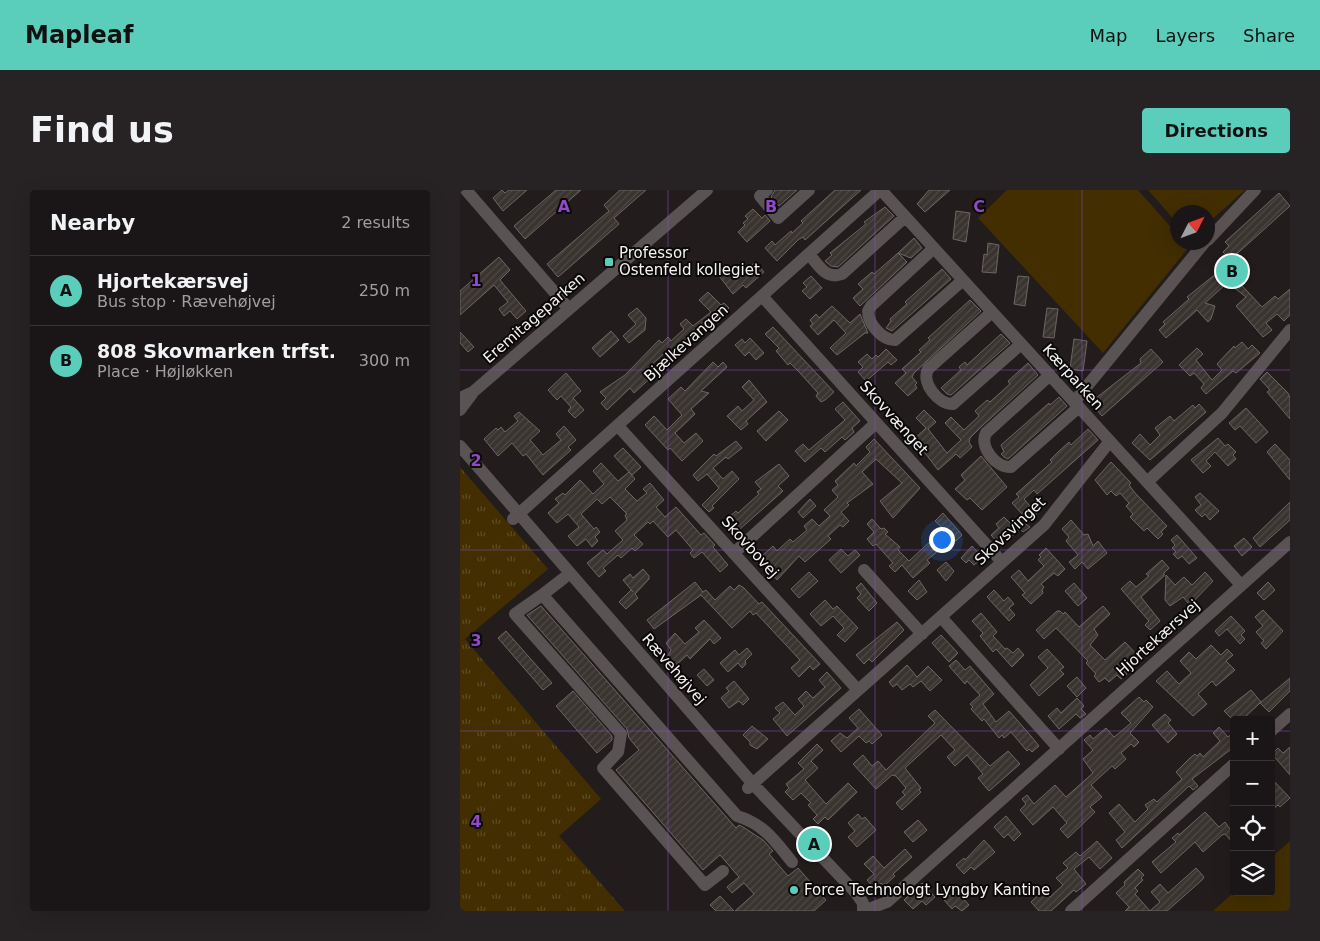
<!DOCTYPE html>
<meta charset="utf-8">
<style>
body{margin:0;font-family:"DejaVu Sans",sans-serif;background:#272223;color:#f1f3f6}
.controls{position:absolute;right:15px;bottom:15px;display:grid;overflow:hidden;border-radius:5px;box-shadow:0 5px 20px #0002}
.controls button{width:45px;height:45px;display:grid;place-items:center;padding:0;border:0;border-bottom:1px solid #383435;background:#1a1516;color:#f1f3f6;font:25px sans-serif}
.compass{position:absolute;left:710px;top:15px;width:45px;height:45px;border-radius:50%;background:#1a1516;box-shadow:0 5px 20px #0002;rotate:48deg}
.you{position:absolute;left:481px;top:349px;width:18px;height:18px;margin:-12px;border:4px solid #fff;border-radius:50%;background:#1a73e8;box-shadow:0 0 0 8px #1a73e833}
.badge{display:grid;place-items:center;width:32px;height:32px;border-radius:50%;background:#5bcebb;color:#111;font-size:16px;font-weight:700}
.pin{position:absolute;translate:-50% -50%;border:2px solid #fff;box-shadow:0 1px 5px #0006}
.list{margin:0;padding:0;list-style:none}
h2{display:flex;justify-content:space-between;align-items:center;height:65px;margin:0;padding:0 20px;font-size:21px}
h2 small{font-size:16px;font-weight:400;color:#9f9fa1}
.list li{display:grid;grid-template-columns:32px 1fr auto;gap:15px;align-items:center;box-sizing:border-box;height:70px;padding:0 20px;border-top:1px solid #383435}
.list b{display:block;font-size:19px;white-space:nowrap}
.list p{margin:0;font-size:16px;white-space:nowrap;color:#9f9fa1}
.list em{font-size:16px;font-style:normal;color:#9f9fa1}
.icon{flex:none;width:28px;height:28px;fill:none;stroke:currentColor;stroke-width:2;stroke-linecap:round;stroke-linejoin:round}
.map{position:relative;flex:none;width:830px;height:721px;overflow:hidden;border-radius:5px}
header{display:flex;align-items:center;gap:30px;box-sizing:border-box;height:70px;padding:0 25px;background:#5bcebb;color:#111}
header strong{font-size:24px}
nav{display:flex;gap:28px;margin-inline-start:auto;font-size:18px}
.intro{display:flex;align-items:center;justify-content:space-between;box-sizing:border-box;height:120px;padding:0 30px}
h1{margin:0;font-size:35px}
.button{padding:12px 22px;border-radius:5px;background:#5bcebb;color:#111;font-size:18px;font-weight:700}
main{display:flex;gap:30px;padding:0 30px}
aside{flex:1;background:#1a1516;border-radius:5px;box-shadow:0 5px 20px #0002}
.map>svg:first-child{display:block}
</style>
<header>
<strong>Mapleaf</strong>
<nav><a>Map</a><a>Layers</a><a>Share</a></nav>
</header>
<div class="intro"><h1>Find us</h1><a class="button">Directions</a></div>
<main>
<aside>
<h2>Nearby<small>2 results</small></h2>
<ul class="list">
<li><span class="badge">A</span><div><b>Hjortekærsvej</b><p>Bus stop · Rævehøjvej</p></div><em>250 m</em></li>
<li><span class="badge">B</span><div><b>808 Skovmarken trfst.</b><p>Place · Højløkken</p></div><em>300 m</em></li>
</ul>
</aside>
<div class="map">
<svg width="830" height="721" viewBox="0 0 830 721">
<defs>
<pattern id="grass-tufts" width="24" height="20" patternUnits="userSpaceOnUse" patternTransform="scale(1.25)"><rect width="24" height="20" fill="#422e00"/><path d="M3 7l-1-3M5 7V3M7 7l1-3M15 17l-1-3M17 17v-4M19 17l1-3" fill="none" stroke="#5e4d26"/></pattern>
<pattern id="building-hatch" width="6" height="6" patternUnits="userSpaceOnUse" patternTransform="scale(1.25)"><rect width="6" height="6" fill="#393430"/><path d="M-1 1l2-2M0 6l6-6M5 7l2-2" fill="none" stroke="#4d4844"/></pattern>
</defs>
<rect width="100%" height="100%" fill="#231c1d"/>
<path fill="url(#grass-tufts)" d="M0 277 88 379 5 449 141 609 99 646 165 721H0Z"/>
<path fill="#422e00" d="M547 0H678L717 44 718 52 725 53 729 57 643 163 518 28Z
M688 0H785L748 33V22H718L717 33Z
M830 651V721H753L774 702H811V668Z"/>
<path fill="url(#building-hatch)" stroke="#6d6763" d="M42 0 45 3 49 0H67L43 21 33 8Z
M96 0H121L65 49 54 36Z
M160 0H186L154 28 159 34 98 87 87 74 149 21 144 15Z
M315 0H337L319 16 311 7Z
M375 0H401L345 50 343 47 339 49 317 71 305 58 312 51 315 55 331 41 332 43 343 33 341 31Z
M469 0H490L465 22 457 14Z
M819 3 830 16 770 70 763 62 769 56 765 52Z
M425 17 434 26 378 77 371 76 365 71 372 65 370 63 406 34 404 32Z
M293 19 302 28 305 25 310 31 287 52 278 42 285 35 283 33 288 29 285 26Z
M496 21 510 23 506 52 493 49Z
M454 48 462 58 451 68 438 63Z
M528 53 539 55 536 83 522 82 524 64 527 65Z
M438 63 447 72 400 116 393 108 403 99 398 94 412 82 414 84Z
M39 67 50 80 40 90 66 121 57 129 50 121 44 126 39 119 48 112 34 95 0 125V101Z
M295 72 304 82 286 98 283 95 273 104 256 82 263 76 272 86 274 83 277 86 279 84 281 85Z
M770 77 777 81 774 87 802 117 815 106 818 109 830 99V125L824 131 817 124 806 133 812 140 803 147 776 116 786 107 763 89Z
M482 79 491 89 432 141 426 138 431 131 430 129 447 114 445 112Z
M757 83 766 94 745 113 755 116 751 129 748 132 737 120 706 148 699 140 705 134 703 132 729 109 727 107Z
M351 86 362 98 350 109 342 101 347 97 343 93Z
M558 86 569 87 565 116 554 114Z
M248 102 261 115 264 113 269 118 241 143 239 141 213 167 207 161 190 176 196 183 174 203 170 198 147 220 141 213 146 208 140 202 165 185 199 150 202 153 208 147 211 151 224 139 220 134 226 129 233 136 251 122 239 110Z
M510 110 521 121 454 183 452 187 457 193 455 195 457 198 448 206 435 193 446 183 442 179 461 162 459 160 470 150 468 148Z
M372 116 390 133 400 124 408 143H405L377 165 370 158 386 143 374 130 358 145 350 136 353 134 350 130 356 124 359 128Z
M177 118 186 128 185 140 169 153 163 146 176 134 168 125Z
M587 118 598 119 594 148 583 147Z
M313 137 374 202 365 210 361 212 356 206 358 203 340 183 330 173 328 175 316 161 319 158 305 144Z
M151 141 159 150 140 167 132 158Z
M0 142 14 157 8 162 0 153Z
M541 144 550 153 491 205 487 204 481 198 501 180 499 177 505 172 507 175Z
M290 148 304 163 296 170 289 162 285 166 275 155 282 149 285 153Z
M614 149 627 151 623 181 610 179Z
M782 152 788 159 792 155 800 163 776 183 773 181 746 204 741 198 744 194 734 183 730 186 719 175 737 158 743 164 736 170 752 190 762 180 757 174 774 156 775 158Z
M426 159 437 170 431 175 428 172 406 191 398 182 403 177 398 172 407 164 412 169 416 165 418 167Z
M691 159 703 172 642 226 635 218 640 213 636 208 681 173 680 169Z
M253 172 258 177 263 172 267 177 241 201 249 203 231 219 235 224 215 243 224 253 236 243 243 251 222 271 210 258 208 260 185 235 194 226 207 240 222 225 208 209 221 197 225 201Z
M568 173 578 185 521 237 510 248 509 252 512 257 500 268 496 264 478 280 459 255 455 258 450 253 466 238 456 228 464 220 476 232 468 239 487 263 501 250 485 233 491 227 504 240 519 226 515 221 527 210 530 212 550 194 548 191Z
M807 182 828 203 830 208V229L807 202 810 200 800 189Z
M106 183 121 201 113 208 124 220 115 228 108 221 111 217 101 206 97 210 88 200Z
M289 190 307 212 286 231 288 234 281 240 267 226 278 216 282 221 294 210 282 197Z
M599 207 607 216 548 269 544 267 541 264 544 262 541 255 589 213 590 215Z
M383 212 400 231 392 238 394 242 385 250 382 247 365 262 361 258 345 272 335 261 343 254 349 260 385 230 375 219Z
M739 214 746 222 690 270 672 253 680 244 690 255 700 245 695 238 710 226 714 231 733 215 735 218Z
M786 218 808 242 796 253 780 236 775 240 769 233Z
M319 221 328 230 306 251 297 241Z
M59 222 80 241 70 250 83 265 101 250 96 244 104 236 116 250 108 257 111 260 83 285 66 264 63 266 52 253 38 266 24 249 36 238 38 240 41 237 45 242 58 231 54 226Z
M628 239 638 250 577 304 574 300 564 309 577 324 566 334 570 337 563 342 560 339 541 356 531 345 539 338 536 334 544 327 552 335 563 325 552 313 559 307 556 304 592 272 590 270 598 262 609 252 611 255Z
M758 248 765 256 768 254 776 262 773 265 776 269 768 276 755 262 746 271 751 276 743 283 731 270Z
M414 249 460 298 433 328 420 311 442 293 416 269 402 282 413 294 387 313 389 315 381 322 389 331 383 337 380 335 368 346 371 349 345 372 339 366 317 390 300 368 313 356 317 361 330 349 333 352 347 340 344 336 352 329 359 336 370 326 364 320 378 307 372 300 378 295 375 291 394 273 396 276 410 262 406 257Z
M276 251 282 258 268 269 266 267 253 278 263 289 272 281 279 289 252 316 254 318 249 322 242 315 259 298 247 284 238 291 233 285 254 264 256 266Z
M815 254 830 270V290L807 262Z
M163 258 181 277 172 285 154 266Z
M521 266 547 297 522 320 510 308 507 310 495 299 505 290 501 285Z
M651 272 671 293 669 295 675 303 707 336 701 342 703 344 698 349 687 338 684 341 670 327 673 324 666 316 669 313 660 303 656 306 651 301 647 305 635 290Z
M141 273 158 291 169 282 175 289 165 299 177 311 187 303 183 299 190 293 204 310 196 317 205 327 216 317 241 345 244 343 255 355 253 357 268 375 260 382 242 362 234 368 230 363 233 360 216 340 208 347 193 331 190 334 188 332 174 345 183 354 175 361 172 358 161 368 158 365 143 378 146 381 139 387 127 373 143 360 147 364 163 350 155 341 167 330 165 325 167 324 150 307 142 314 137 309 121 324 134 339 136 337 140 342 135 347 138 351 132 357 126 349 117 356 108 346 119 337 108 324 97 333 88 323 99 313 95 309 103 303 105 305 120 290 133 304 144 294 133 281Z
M319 274 329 286 318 296 323 301 272 346 274 337 267 329 276 321 278 323 299 304 297 302 301 299 295 292Z
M740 303 759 321 750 330 745 324 742 327 735 320 741 315 735 307Z
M350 309 356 316 343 328 338 322Z
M830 312V330L800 357 793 348Z
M483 323 502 345 496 351 475 331Z
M412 329 421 339 424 338 428 342 425 344 440 357 438 360 449 371 474 348 479 354 475 358 478 361 467 370 470 373 453 388 442 375 435 382 429 376 433 373 416 354 413 356 407 349 414 342 407 334Z
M611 330 624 345 628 344 633 356 638 351 647 363 628 379 622 372 615 379 609 372 618 365 606 351 609 347 602 339Z
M717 345 737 368 729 374 722 366 718 369 713 364 716 362 712 358 715 355 711 350Z
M784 348 792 357 782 366 774 356Z
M512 356 523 368 514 375 509 370 506 373 501 368Z
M586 358 605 379 598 386 594 383 581 394 584 397 582 400 583 403 571 414 562 405 565 403 551 387 559 380 568 391 584 376 578 370 581 367 579 365Z
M381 359 388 366 395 360 400 365 381 383 369 370Z
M702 370 709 378 704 383V386L681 407 700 431 690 440 685 435 689 431 661 399 670 391 676 397 689 386 686 384Z
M486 372 494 381 486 391 477 380Z
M183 379 189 386V389L175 404 178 408 166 419 159 412 171 400 173 402 163 390 170 384 173 388Z
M349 382 358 391 339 408 331 399Z
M745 382 753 391 730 415 723 407 710 416 705 410 706 385 715 395 724 387 732 395Z
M459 390 467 402 457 410 448 401Z
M235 392 243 402 246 400 255 410 270 396 274 400 279 395 284 398 299 414 302 412 360 474 353 480 350 476 339 487 331 478 340 470 296 423 293 425 290 421 272 438 241 405 194 439 187 430Z
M808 392 815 400 804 410 797 403Z
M401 393 417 413 409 421 397 408 401 404 396 398Z
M614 393 627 408 618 416 605 401Z
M534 400 544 411 548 407 554 414 549 418 555 425 549 431 527 407Z
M365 410 373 419 377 416 398 438 385 452 377 445 384 438 373 426 361 436 350 424Z
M81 416 276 638 279 635 283 637 303 650 313 661 309 664 328 686 338 678 366 710 354 721H275L294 704 284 693 272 703 267 697 279 687 260 665 243 680 156 580 179 560 169 548 167 539 67 425Z
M643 416 650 424 634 439 638 445 630 455 645 470 665 452 676 464 661 477 667 484 661 489 657 485 649 492 645 488 639 492 634 486 636 484 626 473 628 471 596 438 584 449 576 440 597 421H600L603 424 605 422 619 437Z
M803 420 823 441 806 459 801 453 804 451 796 442 803 436 795 427Z
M521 423 537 442 533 446 545 459 547 458 553 463 558 458 564 465 552 477 536 459 533 462 520 446 523 443 512 431Z
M771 426 785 441 781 445 785 449 780 454 767 439 759 446 755 441Z
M244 430 261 448 254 454 250 449 230 469 227 465 214 477 207 468 211 460 206 453 215 443 225 454 239 442 235 438Z
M437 432 444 440 412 472 409 469 404 474 396 465Z
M46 441 92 493 83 500 38 448Z
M481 445 498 463 489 472 472 453Z
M751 455 761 465 767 459 773 465 766 471 775 480 756 496 752 491 738 504 747 514 733 526 696 491 707 481 719 494 731 483 720 471 729 462 736 469Z
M287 458 292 464 285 471 286 474 282 478 278 473 268 482 260 473 275 460 279 465Z
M587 459 604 477 600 480 604 484 579 506 570 495 588 478 578 467Z
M496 470 505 480 510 476 534 504 523 514 536 532 549 521 571 546 579 556 572 562 569 559 567 561 551 542 544 548 542 545 539 548 524 529 522 531 511 519 513 517 510 514 520 505 507 491 505 494 489 476Z
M447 475 457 487 468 476 482 490 470 501 461 491 453 497 450 494 442 500 437 494 433 497 429 492Z
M244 479 254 490 247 496 237 485Z
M367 482 381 498 327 546 313 529 320 523 315 518 323 512 335 525 344 516 338 509 346 501 353 508 365 497 359 490Z
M617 487 626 498 617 507 607 496Z
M830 488V501L809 522 800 513Z
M274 491 289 509 283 515 279 511 269 518 261 508 269 501 266 498Z
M791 500 801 512 786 526 789 530H773L764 521Z
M113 501 152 546V550L137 563 96 516Z
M679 507 684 512 686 510 693 517 670 543 679 552 674 557 671 554 661 563 666 569 655 579 652 576 631 595 642 607 630 617 635 622 608 648 600 639 607 633 593 617 573 635 560 620 566 614 562 609 567 605 574 614 595 595 606 607 633 583 623 569 633 560 624 550 630 545 633 549 646 538 654 547 658 544 671 533 661 523Z
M617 508 624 516 621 519 626 524 620 528 616 524 599 539 588 526 597 518 601 523Z
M399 519 422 545 412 554 409 551 406 553 399 546 381 562 371 551 380 543 387 548 398 538 389 528Z
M475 520 530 576 548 561 560 574 529 601 518 588 523 584 507 565 495 576 487 567 495 560 481 545 445 578 461 598 459 600 461 602 442 620 436 613 445 605 442 602 446 598 436 586 432 585 416 599 393 574 403 565 412 576 418 571 426 580 475 533 468 526Z
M705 524 711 530 708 533 717 544 708 553 692 535Z
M292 536 308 549 297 559 290 555V552L283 545Z
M759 537 768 547 774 542V557L732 589 738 596 733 600 729 596 662 658 656 650 665 642 649 623 659 614 675 632 688 619 685 615 694 609 697 612 722 589 716 582 730 568 735 564 737 566 740 563 743 567 760 551 753 543Z
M357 554 363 560 351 571 358 578 345 590 366 614 388 593 397 602 368 630 365 627 358 634 353 629 357 625 348 615 351 613 341 603 333 610 325 602 329 598 326 594 344 579 338 573Z
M830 557V585L812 564 818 558 823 563Z
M811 588 830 608 820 617 818 615 811 621Z
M745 622 759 637 765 632 770 639 774 636V654L765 644 762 645 743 662 735 652 701 683 692 672 716 652 712 648 718 643 719 645Z
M398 624 402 629 405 627 416 640 397 657 388 647 395 641 388 633Z
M546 626 561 644 554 651 548 644 544 648 534 637Z
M458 630 467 640 453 652 444 642Z
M524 650 535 662 514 680 511 677 504 684 496 675 504 668 505 670Z
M637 651 652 668 640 679 629 667 614 679 626 694 616 702 614 700 591 721H579L571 712 584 700 590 707 603 695 596 688 608 678 603 673 616 662 620 666Z
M445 659 452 667 433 684 435 686 424 696 421 693 415 699 407 690 414 684 404 674 413 666 424 678Z
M736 678 744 687 742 690 707 721H690L700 712 691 702 700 694 708 703Z
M678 679 684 685 681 688 683 690 675 698 678 701 675 704 690 721H665L669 717 656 703 665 695 664 692Z
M462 693 475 707 466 715 462 711 453 719 444 710Z
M496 700 509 715 502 721 495 716 492 719 484 710Z
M260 706 274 721H256L250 715Z"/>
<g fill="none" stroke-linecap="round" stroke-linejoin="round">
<path stroke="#5a5353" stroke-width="12" d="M6 0 109 119
M307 0 300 6 318 28 349 0
M421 0 781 395
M748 50 795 0
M474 58 411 116 408 121C408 134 422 150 435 150L503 90
M349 64C358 75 366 90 382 84L445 27
M302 106 542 372
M532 122 468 179C461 193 478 214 493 214L561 154
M590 185 526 243C519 257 536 278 551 277L619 217
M0 208 13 202 247 0
M614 212 745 52
M0 220 12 204
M158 236 398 500
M0 256 293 594 396 703 403 713V721
M687 292 762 223 830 140
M53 329 420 0
M274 363 416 233
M404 380 462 444
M82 405 104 388
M481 427 599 559
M811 541 830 524
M288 598 584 335 650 251
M263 681 245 695 143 578 158 562 161 544 55 424 82 405 86 409 277 626C304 634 315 651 332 672
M403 721 427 712 830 352
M611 721 774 574"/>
</g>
<path fill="none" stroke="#8e4ac7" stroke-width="1" stroke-opacity="0.55" d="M208 0V721M415 0V721M622 0V721M0 180H830M0 360H830M0 541H774M811 541H830"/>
<g fill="#5bcebb" stroke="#0a0808" stroke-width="2">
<rect x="144" y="67" width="10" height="10" rx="2.5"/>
<circle cx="334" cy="700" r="5"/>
</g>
<g text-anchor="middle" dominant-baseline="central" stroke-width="4" stroke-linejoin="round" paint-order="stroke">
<g font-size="15" fill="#f8f3f3" stroke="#0a0808" text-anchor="start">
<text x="159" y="63">Professor<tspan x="159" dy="17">Ostenfeld kollegiet</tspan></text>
<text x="344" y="700">Force Technologt Lyngby Kantine</text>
</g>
<g font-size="15" fill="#f8f3f3" stroke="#0a0808">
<text transform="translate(74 128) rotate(-41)">Eremitageparken</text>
<text transform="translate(226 153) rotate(-42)">Bjælkevangen</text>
<text transform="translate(613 187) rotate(48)">Kærparken</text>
<text transform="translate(434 228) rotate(48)">Skovvænget</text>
<text transform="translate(550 341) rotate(-44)">Skovsvinget</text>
<text transform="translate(290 357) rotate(48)">Skovbovej</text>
<text transform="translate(698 448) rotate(-42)">Hjortekærsvej</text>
<text transform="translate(214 479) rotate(49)">Rævehøjvej</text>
</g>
</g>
<g font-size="16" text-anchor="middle" font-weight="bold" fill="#8e4ac7" stroke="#0a0808" stroke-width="4" stroke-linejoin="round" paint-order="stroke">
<text x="104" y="22">A</text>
<text x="311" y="22">B</text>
<text x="519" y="22">C</text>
<text x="16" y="96">1</text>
<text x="16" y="276">2</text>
<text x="16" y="456">3</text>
<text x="16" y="637">4</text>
</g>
</svg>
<div class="controls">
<button>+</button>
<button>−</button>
<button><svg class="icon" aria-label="locate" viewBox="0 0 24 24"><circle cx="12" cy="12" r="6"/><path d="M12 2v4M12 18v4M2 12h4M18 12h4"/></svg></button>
<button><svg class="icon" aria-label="layers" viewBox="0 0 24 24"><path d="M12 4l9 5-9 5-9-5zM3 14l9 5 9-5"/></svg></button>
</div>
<svg class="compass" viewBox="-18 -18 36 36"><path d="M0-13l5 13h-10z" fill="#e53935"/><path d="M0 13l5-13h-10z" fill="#9f9fa1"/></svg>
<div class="you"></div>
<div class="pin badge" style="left:354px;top:654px">A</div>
<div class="pin badge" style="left:772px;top:81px">B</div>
</div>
</main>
